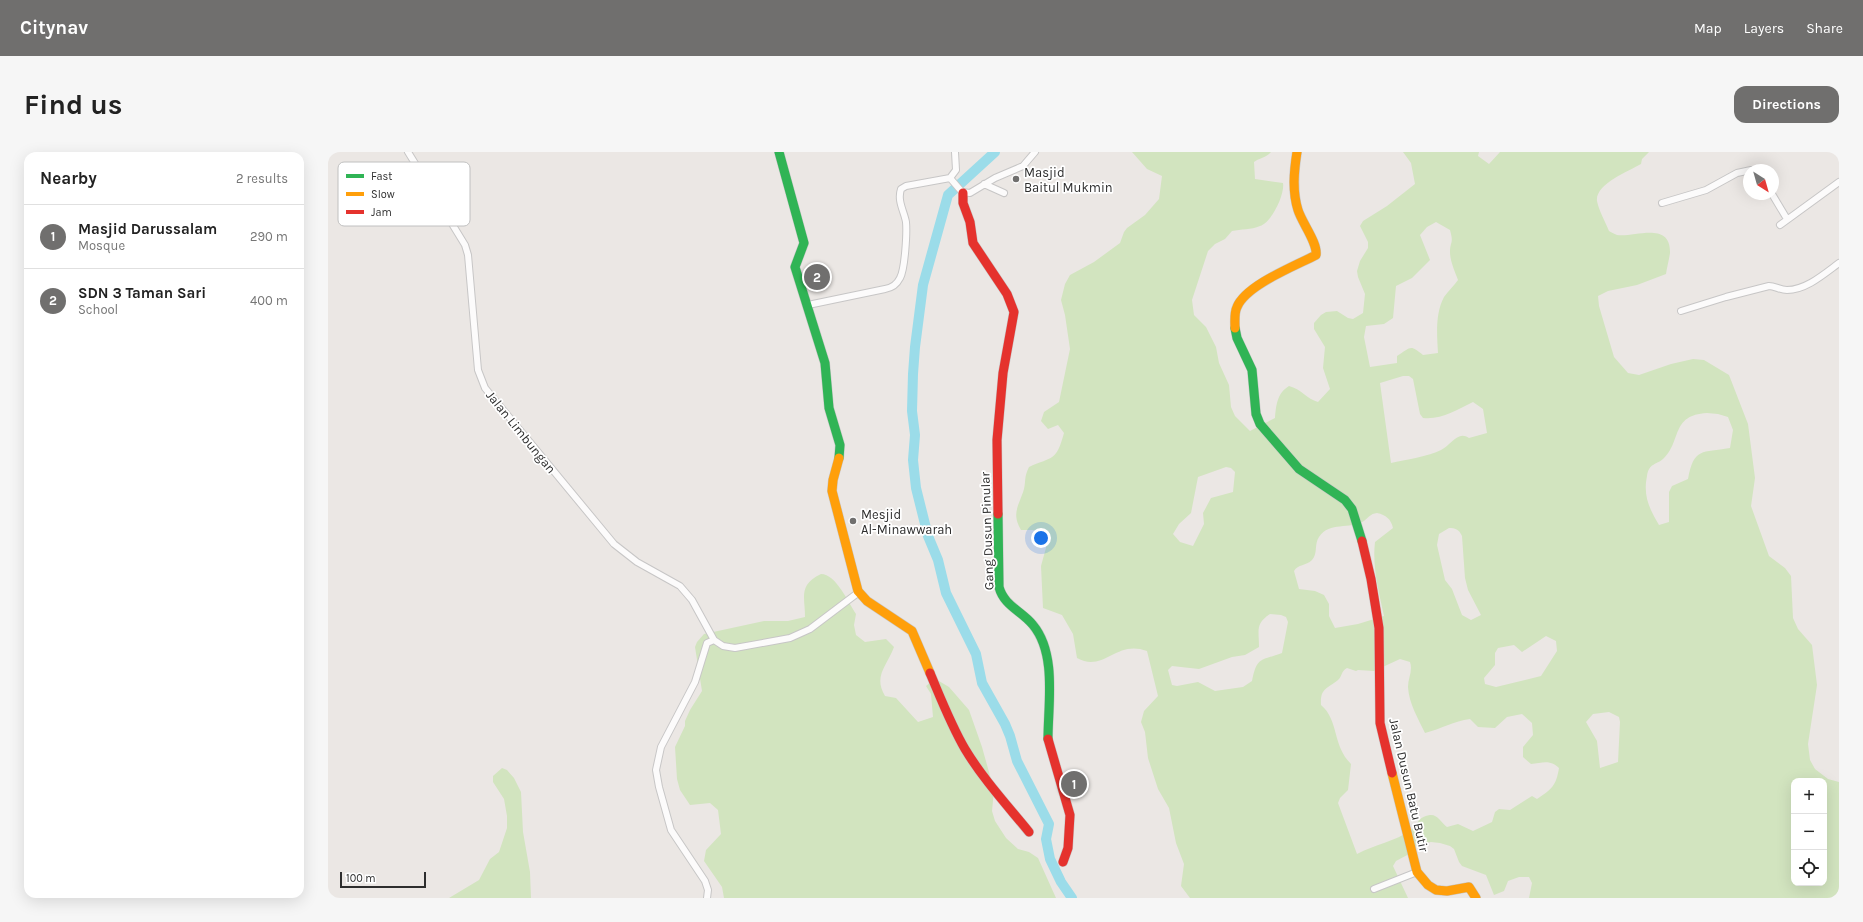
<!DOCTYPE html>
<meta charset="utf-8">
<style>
body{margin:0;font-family:Karla,sans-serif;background:#f6f6f6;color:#222}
.controls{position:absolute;right:12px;bottom:12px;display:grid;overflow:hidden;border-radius:8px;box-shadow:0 4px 16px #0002}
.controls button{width:36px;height:36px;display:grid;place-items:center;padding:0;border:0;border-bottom:1px solid #e0e0e0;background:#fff;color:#222;font:20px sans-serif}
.compass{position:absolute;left:1415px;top:12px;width:36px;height:36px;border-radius:50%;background:#fff;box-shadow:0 4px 16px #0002;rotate:143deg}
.scale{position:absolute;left:12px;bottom:10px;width:86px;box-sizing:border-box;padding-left:4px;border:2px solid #2e2e2e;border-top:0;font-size:11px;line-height:14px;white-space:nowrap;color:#2e2e2e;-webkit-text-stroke:3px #fff;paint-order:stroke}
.you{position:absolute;left:713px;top:386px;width:14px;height:14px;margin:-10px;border:3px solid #fff;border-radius:50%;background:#1a73e8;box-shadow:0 0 0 6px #1a73e833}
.badge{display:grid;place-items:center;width:26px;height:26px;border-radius:50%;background:#706f6e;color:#fff;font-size:13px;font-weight:700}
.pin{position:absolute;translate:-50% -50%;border:2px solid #fff;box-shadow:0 1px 4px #0006}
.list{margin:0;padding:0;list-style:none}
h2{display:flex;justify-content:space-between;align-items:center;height:52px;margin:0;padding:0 16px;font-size:17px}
h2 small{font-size:13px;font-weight:400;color:#767676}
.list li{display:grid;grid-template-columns:26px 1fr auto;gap:12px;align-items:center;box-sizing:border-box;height:64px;padding:0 16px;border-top:1px solid #e0e0e0}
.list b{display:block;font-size:15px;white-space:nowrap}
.list p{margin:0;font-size:13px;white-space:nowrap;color:#767676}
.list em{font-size:13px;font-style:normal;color:#767676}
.icon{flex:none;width:22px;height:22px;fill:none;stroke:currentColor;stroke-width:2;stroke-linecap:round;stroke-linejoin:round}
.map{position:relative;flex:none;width:1511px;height:746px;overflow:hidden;border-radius:12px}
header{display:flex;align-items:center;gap:24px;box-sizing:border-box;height:56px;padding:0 20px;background:#706f6e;color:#fff}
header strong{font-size:19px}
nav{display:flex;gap:22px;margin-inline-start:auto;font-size:14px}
.intro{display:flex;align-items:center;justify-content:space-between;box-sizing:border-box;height:96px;padding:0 24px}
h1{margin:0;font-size:28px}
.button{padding:10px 18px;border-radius:12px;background:#706f6e;color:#fff;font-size:14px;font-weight:700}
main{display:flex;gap:24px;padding:0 24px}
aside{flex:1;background:#fff;border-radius:12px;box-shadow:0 4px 16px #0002}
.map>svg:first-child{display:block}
</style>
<header>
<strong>Citynav</strong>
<nav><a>Map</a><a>Layers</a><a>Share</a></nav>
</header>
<div class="intro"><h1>Find us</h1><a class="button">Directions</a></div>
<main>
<aside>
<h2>Nearby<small>2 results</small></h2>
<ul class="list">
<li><span class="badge">1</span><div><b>Masjid Darussalam</b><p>Mosque</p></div><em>290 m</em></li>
<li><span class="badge">2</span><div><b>SDN 3 Taman Sari</b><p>School</p></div><em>400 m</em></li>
</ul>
</aside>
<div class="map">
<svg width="1511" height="746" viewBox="0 0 1511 746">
<rect width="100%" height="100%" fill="#ebe7e4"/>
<path fill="#d2e4bf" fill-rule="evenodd" d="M804 0H943C938 6 931 6 926 10L927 27 955 31C957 42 944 70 932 74 923 78 913 77 904 79L897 87 887 92 880 99 864 148 866 163 878 175 888 195 891 211 901 233 903 255 907 264 922 279 947 266C948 254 949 241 961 234 973 237 979 247 990 250L1002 237 995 216 997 195 986 177V171L993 163 998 160 1009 159 1020 166 1025 167 1035 161 1037 142 1030 125 1029 119 1032 109 1040 96V90L1032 74 1035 69 1059 54 1087 32 1083 11 1075 0H1151L1150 4 1161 12 1172 0H1321L1314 7 1313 12C1301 19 1267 32 1269 49 1271 59 1277 69 1281 79 1283 80 1286 82 1289 83 1305 86 1343 68 1342 101 1341 108 1339 115 1338 122L1309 133 1280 139 1270 144 1271 154 1286 205 1300 221 1311 223 1343 212 1365 207 1376 208 1401 223 1420 272 1427 326 1423 354 1441 404 1457 416 1463 424 1465 466 1470 477 1484 493 1489 533 1480 592 1482 608 1487 617 1500 627 1511 630V746H1201L1204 731 1201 725H1191L1180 729 1176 739 1166 743 1158 723 1134 714 1131 710 1126 697 1122 694 1112 691 1103 690 1089 693 1083 701 1068 709 1065 714 1080 746H862L853 734 856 712 848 691 841 656 830 637 820 606 817 580 813 570 816 559 830 544 819 499C788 487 776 521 749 506L745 482 734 463 715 456 713 414 719 392 715 382 705 378H693C683 361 691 354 696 337 698 328 696 325 701 315 725 304 728 310 736 281L730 273 720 277 713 269 716 260 731 250 742 197 737 163 733 148 737 132 742 123 766 110 792 91 796 80 799 76 817 63 831 47 834 24 819 17ZM1108 70 1122 78C1126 92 1122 89 1122 100 1122 109 1127 120 1130 128 1126 134 1120 139 1116 145 1107 162 1109 183 1110 201L1095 203C1082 192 1083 195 1069 204V211L1042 215 1036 185 1038 174 1056 172 1065 166 1068 134 1084 126 1102 108 1092 83 1099 75ZM1075 224H1081L1085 227 1092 262 1095 266C1113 268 1129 258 1145 250L1155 257 1159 281 1141 286C1130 278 1123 293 1113 298 1101 304 1077 308 1063 311L1052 231ZM1379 261 1390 262 1400 265 1405 278 1402 296C1374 301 1366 295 1360 327L1344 334 1341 340V370L1331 373C1321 356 1315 344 1319 324 1321 311 1328 313 1335 307 1354 290 1342 263 1379 261ZM898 315 903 316 907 320 905 340 883 346 875 361 876 372 865 394 852 390 845 382 851 372 863 361 870 325ZM1049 361C1058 363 1063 367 1065 376L1047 390C1044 415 1051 440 1056 464L1030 472 1007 476 1001 464V452L996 443 987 439 971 437 966 419C970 412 978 414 984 408 990 402 986 392 991 385 1002 369 1021 378 1036 369 1041 365 1042 362 1049 361ZM1121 376C1127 376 1131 377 1134 384L1137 426 1140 438 1153 463 1143 468 1134 463 1124 437 1117 428 1109 393 1111 382ZM942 462 953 463 958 465 960 470 954 501C932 509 929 505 924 529L915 535 887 539 870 530 849 534 844 533 840 518 844 514 871 517 904 505 917 503 931 495C931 478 927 472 942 462ZM1218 484 1228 489 1229 499 1213 524 1168 535 1157 532 1156 526 1167 513V501L1170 496 1186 493 1194 500ZM1072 507 1082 510C1085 519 1080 526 1080 535 1081 552 1090 566 1097 581 1113 577 1126 569 1142 567L1150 575 1167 576 1179 565 1194 562 1204 571 1205 583 1195 595V605L1203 612C1214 611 1222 607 1231 616 1228 634 1224 637 1209 647L1204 644 1182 658 1171 657 1167 660 1164 670 1145 679 1130 672 1119 675C1113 670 1109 662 1102 663 1089 665 1090 673 1083 678 1068 689 1046 693 1029 702L1010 651 1012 646 1020 638 1023 612C1004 593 1011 568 993 553 992 536 999 537 1010 528 1014 525 1013 519 1019 516L1028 519 1030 518 1046 519ZM1281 560 1291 565 1292 570 1290 610 1272 616 1269 589 1258 570 1265 562ZM1466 629H1496V731H1466Z
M493 422C508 422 520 450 528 462L526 473 528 483 537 490 558 487 566 495C559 514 545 524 557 544L568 546 590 570 605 565 603 542 598 534 605 528 611 529 621 535 641 558 654 595 666 638 664 659 667 669 678 686 690 697 701 700 710 706 728 746H396L394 735 376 709 378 698 393 682 390 658 382 651 362 653 352 638 349 627 347 595 357 574V569L362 558 374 539 367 495 369 490 376 482 436 469H460L477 465C477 445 470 433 493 422Z
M174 616 179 618 186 626 193 640 195 680 202 720 203 746H121L151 728 162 707 171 700 179 676V664L176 647 165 630V624Z"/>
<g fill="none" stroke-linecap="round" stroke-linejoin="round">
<path stroke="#9bdce9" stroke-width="10" d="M667 0 620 43 595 133 587 195 585 222 584 259 587 283 585 308 588 336 600 384 610 408 618 441 648 502 654 531 677 572 682 584 689 609 721 672 718 687 722 707 733 730 744 746"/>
<g stroke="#c7c6c6" stroke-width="8">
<path id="street" d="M80 0 137 93 140 103 150 218 157 236 286 392 309 410 352 434 364 448 386 488
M622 26 634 40 642 41 667 26 695 14 707 0
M622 26 628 18 627 0
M656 32 676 41
M1444 42 1459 67
M1334 51 1378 38 1409 21 1423 18
M1452 73 1511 30
M480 153 557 137C564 136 569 132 572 126 577 117 579 81 578 70 576 59 569 49 573 37L578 34 622 26
M1353 159 1398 145 1441 134C1447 134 1452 138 1459 138 1478 138 1496 122 1511 111
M1046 737 1089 720
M379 746 380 738 377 729 343 678 331 635 328 618 333 595 367 530 379 491 386 488 395 494 407 496 462 486 482 477 531 440"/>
</g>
<g stroke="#c7c6c6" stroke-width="10">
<path id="fast" d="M451 0 476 91 467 115 497 211 501 256 512 293 511 306
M907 176 909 186 924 218 928 262 932 272 971 317 1017 348 1024 357 1034 389
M670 362 671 435C676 454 694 459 705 473 729 502 720 552 720 587"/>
</g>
<g stroke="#c7c6c6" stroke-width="10">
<path id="slow" d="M907 176C907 170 906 161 909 155 918 133 967 114 988 103 990 91 974 71 970 58 964 39 966 19 969 0
M511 306 505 328 504 339 530 439 539 449 584 479 602 521
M1064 621 1089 720 1100 733 1108 738 1119 739 1141 735 1148 746"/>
</g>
<g stroke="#c7c6c6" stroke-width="10">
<path id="jam" d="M635 41V51L642 70 645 91 679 142 686 160 675 221 669 288 670 362
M1034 389 1043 427 1051 476 1052 571 1064 621
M602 521C613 547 623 573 637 597 655 627 679 653 701 680
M720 587 742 663 740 696 735 710"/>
</g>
<use href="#street" stroke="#fcfbfb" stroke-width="6"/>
<use href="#fast" stroke="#30b455" stroke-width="9"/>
<use href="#slow" stroke="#ff9f0a" stroke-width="9"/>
<use href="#jam" stroke="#e5322d" stroke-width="9"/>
</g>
<g fill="#706f6e" stroke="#fff" stroke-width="1.5">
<circle cx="688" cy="27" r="4"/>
<circle cx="525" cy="369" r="4"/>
</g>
<g text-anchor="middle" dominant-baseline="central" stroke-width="3.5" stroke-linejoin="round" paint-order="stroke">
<g font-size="13" fill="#2e2e2e" stroke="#fff" text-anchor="start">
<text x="696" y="20">Masjid<tspan x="696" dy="15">Baitul Mukmin</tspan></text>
<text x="533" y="362">Mesjid<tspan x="533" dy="15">Al-Minawwarah</tspan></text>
</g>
<g font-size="13" fill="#2e2e2e" stroke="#fff">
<text transform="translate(193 280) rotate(51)">Jalan Limbungan</text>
<text transform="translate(659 379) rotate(-92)">Gang Dusun Pinular</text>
<text transform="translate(1081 633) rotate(77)">Jalan Dusun Batu Butir</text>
</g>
</g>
<rect x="10" y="10" width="132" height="64" rx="6" fill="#fff" stroke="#c0c0c0" stroke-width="1"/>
<rect x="18" y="22" width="18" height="4" fill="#30b455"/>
<rect x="18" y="40" width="18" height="4" fill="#ff9f0a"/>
<rect x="18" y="58" width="18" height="4" fill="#e5322d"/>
<g font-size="11" fill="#2e2e2e">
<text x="43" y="28">Fast</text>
<text x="43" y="46">Slow</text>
<text x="43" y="64">Jam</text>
</g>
</svg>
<div class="controls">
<button>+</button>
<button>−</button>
<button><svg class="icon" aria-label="locate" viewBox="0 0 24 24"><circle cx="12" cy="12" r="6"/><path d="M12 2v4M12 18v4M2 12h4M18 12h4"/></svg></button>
</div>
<svg class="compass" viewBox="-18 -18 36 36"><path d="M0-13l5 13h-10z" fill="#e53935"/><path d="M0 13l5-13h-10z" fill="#767676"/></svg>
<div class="scale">100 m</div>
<div class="you"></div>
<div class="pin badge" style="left:746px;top:632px">1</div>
<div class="pin badge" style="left:489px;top:125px">2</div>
</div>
</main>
